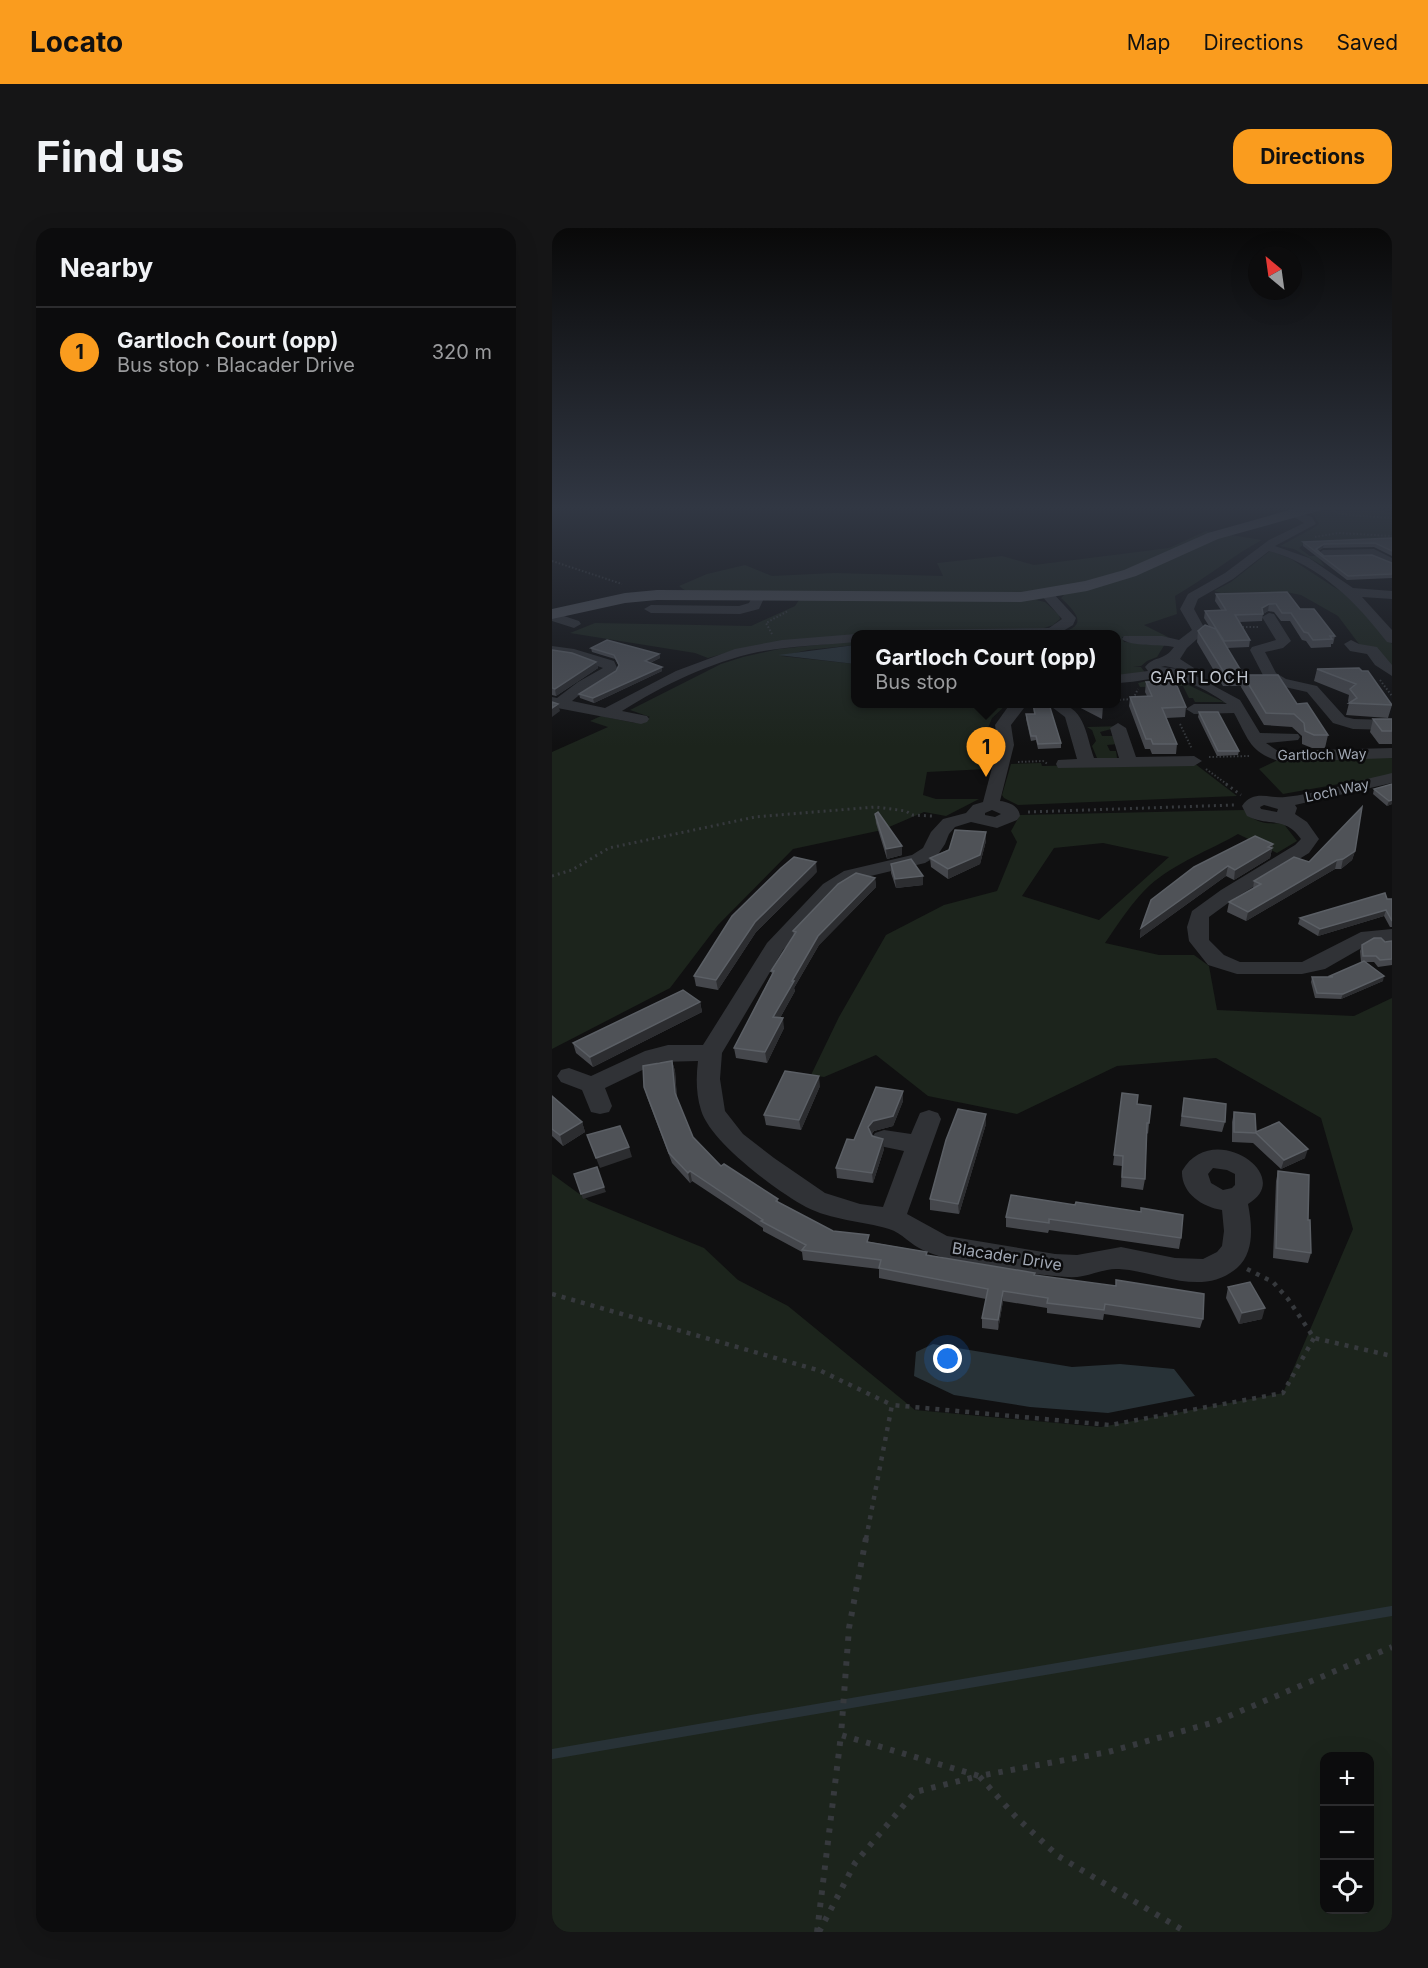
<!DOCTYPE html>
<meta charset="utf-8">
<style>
body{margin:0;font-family:Inter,sans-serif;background:#151516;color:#f1f3f6}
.controls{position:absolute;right:18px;bottom:18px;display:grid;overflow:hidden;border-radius:12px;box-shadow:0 6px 24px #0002}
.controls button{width:54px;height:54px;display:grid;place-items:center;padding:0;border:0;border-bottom:2px solid #2c2c2e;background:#0c0c0d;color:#f1f3f6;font:30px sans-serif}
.compass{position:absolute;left:696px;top:18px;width:54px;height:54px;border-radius:50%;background:#0c0c0d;box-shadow:0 6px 24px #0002;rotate:331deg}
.you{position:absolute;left:396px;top:1131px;width:21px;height:21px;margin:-15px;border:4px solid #fff;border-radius:50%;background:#1a73e8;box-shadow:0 0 0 9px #1a73e833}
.badge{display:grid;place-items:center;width:39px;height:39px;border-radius:50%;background:#fa9c1e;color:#111;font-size:20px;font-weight:700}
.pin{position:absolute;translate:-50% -50px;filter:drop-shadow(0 2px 3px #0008)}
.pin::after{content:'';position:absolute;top:32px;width:21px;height:18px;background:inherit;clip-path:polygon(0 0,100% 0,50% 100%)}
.popup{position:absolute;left:299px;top:402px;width:270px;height:78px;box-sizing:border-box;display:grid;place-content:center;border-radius:12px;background:#0c0c0d;filter:drop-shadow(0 2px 4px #0005);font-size:20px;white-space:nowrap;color:#9a9b9d}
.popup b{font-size:22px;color:#f1f3f6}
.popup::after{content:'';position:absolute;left:50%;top:100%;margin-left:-12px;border:12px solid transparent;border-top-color:#0c0c0d}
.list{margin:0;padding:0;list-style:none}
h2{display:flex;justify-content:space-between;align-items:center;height:78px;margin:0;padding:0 24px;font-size:26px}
h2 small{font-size:20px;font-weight:400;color:#9a9b9d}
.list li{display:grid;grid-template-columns:39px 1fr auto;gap:18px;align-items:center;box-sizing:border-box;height:90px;padding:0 24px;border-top:2px solid #2c2c2e}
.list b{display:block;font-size:22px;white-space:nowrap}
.list p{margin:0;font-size:20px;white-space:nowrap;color:#9a9b9d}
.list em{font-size:20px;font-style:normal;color:#9a9b9d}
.icon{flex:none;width:33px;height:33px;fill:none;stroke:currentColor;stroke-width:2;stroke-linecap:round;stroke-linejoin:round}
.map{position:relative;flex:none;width:840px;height:1704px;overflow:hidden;border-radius:18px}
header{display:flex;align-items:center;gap:36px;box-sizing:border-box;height:84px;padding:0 30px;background:#fa9c1e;color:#111}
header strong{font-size:28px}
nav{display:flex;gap:33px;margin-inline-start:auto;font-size:21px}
.intro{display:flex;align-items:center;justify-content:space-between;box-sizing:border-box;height:144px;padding:0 36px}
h1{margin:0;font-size:42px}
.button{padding:15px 27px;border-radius:18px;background:#fa9c1e;color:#111;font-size:21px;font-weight:700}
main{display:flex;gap:36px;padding:0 36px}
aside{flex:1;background:#0c0c0d;border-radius:18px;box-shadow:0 6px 24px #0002}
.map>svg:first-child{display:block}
</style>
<header>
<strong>Locato</strong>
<nav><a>Map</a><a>Directions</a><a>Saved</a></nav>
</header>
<div class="intro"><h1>Find us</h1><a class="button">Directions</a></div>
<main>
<aside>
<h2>Nearby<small></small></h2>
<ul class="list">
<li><span class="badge">1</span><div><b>Gartloch Court (opp)</b><p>Bus stop · Blacader Drive</p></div><em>320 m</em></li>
</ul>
</aside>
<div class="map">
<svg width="840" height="1704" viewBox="0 0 840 1704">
<rect width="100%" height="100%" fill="#101011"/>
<path fill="#1c241c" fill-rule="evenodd" d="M773 279H819L840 285V310L823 311 815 318 807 311 751 313V317L747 320 758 328 800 327 766 329 773 339 742 321 728 318 765 298 767 295 760 285Z
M654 303 710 312C680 328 653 351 623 368L625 386 592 397 616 409H570L572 414 613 416 605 429 595 433 589 438H581L589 439 594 446 565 449 564 406H503C536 399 528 388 509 370L512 367 484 372 493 374 507 387 508 391 501 397 486 402H344L185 422 156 430 143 425 18 405 43 395 199 398 243 378 251 366 134 363 127 358 155 346 193 337 220 348 282 345 391 348 385 335 450 328 482 337 617 320Z
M718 323 739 331 788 363 769 347 771 346 816 387 840 416V442L810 420 786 388 749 367 734 364 669 365 662 363 679 354Z
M303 413V417L256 422 229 428 303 436 304 476H455L440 490 436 500 444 522 435 541 375 544 371 567 384 571H427L394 588 372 584 330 602 241 621 166 697 118 760 0 821V524L56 499 38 493 49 488 83 495 98 489 78 482 169 436 191 429 227 421Z
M608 450 628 453 676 476 670 474H643L641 470H637L631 458 588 459 586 455Z
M571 498 548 504 550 508H562L566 516 555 517 558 523H564L565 530H545L540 518 544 513 540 502 535 499Z
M840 527V546L793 557 787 556 731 566 707 541 728 531Z
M489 535 490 538 642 535 685 568 466 577 452 570 450 567 459 536Z
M692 582C703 596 715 596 731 595L745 613 725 625 686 606C658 622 623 635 598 657 580 674 566 696 553 715L607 727H642L657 738 665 782 802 788 840 770V1704H0V946L37 973 152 1020 186 1052 236 1078 363 1182 549 1199 731 1165 801 1001 769 890 664 830 565 838 465 886 376 868 324 827 272 849 259 847 287 789 334 707 392 677 445 663 465 614 459 603 468 587ZM551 615 617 629 547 692 470 668 502 620ZM772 1528H818V1682H772Z"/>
<path fill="#283237" d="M303 417V436L226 427Z
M381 1116 520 1139 568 1136 622 1141 643 1168 556 1185 478 1179 402 1167 362 1148 364 1124Z"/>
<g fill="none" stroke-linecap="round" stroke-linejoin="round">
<path stroke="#283237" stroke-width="10" d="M0 1526 840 1383"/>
<path stroke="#36393d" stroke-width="2" stroke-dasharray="1.5 2" stroke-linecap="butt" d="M781 282 789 279
M780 283C797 289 821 288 840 290
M763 309 787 305 840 308
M0 333 70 356
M687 399H706
M220 406 214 395 236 383
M828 452 840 468
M564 472 581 471 586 461
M628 496 640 521
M657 529 697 528
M466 534 491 533 496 536
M654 541 676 557"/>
<path stroke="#36393d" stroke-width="3" stroke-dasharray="2 4" stroke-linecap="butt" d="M674 556 689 567
M476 584 682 577
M0 648 20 642 57 620 203 589 323 579 354 583 360 587 380 588"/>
<path stroke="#36393d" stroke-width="4.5" stroke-dasharray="4 6" stroke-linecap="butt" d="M695 1041 721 1054 736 1071 762 1110 840 1128
M0 1066 269 1143 340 1177
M314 1311 340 1177 558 1197 731 1165 762 1110"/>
<path stroke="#36393d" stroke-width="6" stroke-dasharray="4.5 8" stroke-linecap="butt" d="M314 1310 297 1400 289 1507 427 1548 556 1524 663 1494 840 1419
M265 1704 289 1507
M267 1704 303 1635 363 1564 427 1548 464 1589 506 1628 634 1704"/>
<path fill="#303236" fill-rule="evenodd" d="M742 283 760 289 764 296 723 318 757 330 801 360 840 363V371L810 369 840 402V415L835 414C803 373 768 337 717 323L681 351 646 371 642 381 654 403 635 420 628 431 642 440 640 446 688 472 708 505 746 506 748 509 746 512 714 515 726 523 840 520V530L731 534C698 526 697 512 682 485L642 486 634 481 642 476H675C657 463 630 448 608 450 593 451 579 455 564 455V447L596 443 593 439C603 427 611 434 622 419 608 416 579 419 570 411L572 408H610L627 412 640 402 628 381 636 366 673 345 717 312 752 295 737 286ZM613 438 627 441 609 439Z
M822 321 840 330V339L820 329 771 330 765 326 771 322Z
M494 362 499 363 524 390 521 397 506 406H343L350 402 497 400 510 391 488 366Z
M207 364 213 368 207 381 188 386 99 385 92 381 99 377 187 378 197 375 202 365Z
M0 384 27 393 29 396 22 400 0 393Z
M717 385 722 386 739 413 731 420 713 424 724 445 734 451 765 458 793 489 802 491 840 492V502L801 501 781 495 755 464 724 457 713 451 698 422 700 419 724 412 710 389Z
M304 406H307H304V414C271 417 238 418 206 424 159 434 111 457 70 483L95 488 97 491 95 494 89 496 0 479V469L5 470 26 454 51 440 20 429 0 426V418L22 421 62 433 66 442 64 445 36 460 20 473 53 480 124 443 183 421 230 412Z
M799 412 807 416 825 419 840 437V448L823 437 815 426 798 423 792 416Z
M458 476H475L459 497 462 517 448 573C457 574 467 578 468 588L465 592 445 600 419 594 403 599 397 606 393 616 385 628 373 635 306 651 285 664 231 722 170 825 168 851 173 883 191 906 222 930 273 965 308 976 331 979 352 923 323 917 319 911 323 905 332 902 359 906 368 885 377 882 386 885 389 891 355 986 395 1008 503 1026 525 1027 569 1019 623 1030 651 1031 665 1024 670 1018 672 1003 670 982C650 979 629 965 630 943 660 890 745 948 696 976 700 997 703 1024 685 1040 650 1070 605 1043 567 1041 554 1040 543 1046 531 1048 522 1050 513 1049 504 1048 468 1045 403 1037 371 1022 359 1017 350 1005 337 1001 310 993 279 992 254 979 225 963 158 914 149 882 144 866 144 849 146 833L107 834 53 860 60 878 57 884 48 886 39 884 30 862 9 854 5 848 9 842 17 840 39 848 93 823 116 817H151L215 715 271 656 292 643 360 627 371 620 379 604 391 591 414 585 421 577 431 574 446 517 443 497ZM440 582 449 586 443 589 433 587V585ZM661 940 675 942 683 946V957L680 960 671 962 659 955 656 946Z
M496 476C532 472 533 503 542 530H567L558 500 566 495 574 500 584 529 642 528 650 533 642 538 506 540 504 536 506 532 525 531 513 489Z
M840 545V555L743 577 745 580 743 586 755 594 767 611 757 625 683 670 657 689V712L672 727 688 734H750L809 704 840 701V713L820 714 773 741 750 746H685L656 737 637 713 635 699 640 683 669 662 743 617 749 611C733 588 717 599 695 588L690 578C702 561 717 571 733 569 765 566 808 552 840 545ZM712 577 726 581 725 584 709 581 708 579Z"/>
<path fill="#4c4f55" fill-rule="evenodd" d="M748 279H772L770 282 666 311 584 348 535 363 469 374 105 372 73 375 0 391V381L73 365 105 362 469 364 533 353 572 342 656 305Z"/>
</g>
<path fill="#45474c" d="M840 310V328L822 319 771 320 766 323 772 328 840 335V350L795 352 751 318V314Z
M664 366 748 381 783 408 781 416H779V419L759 420 754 413 750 412 738 393H729L722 384 716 383 711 386 710 393 688 394 698 412 697 419 675 420 691 446 689 458H671L645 414 646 403 657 398 652 390 653 383 669 382 663 373Z
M39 420 107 426 108 430 98 435 110 439V443L42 475 28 470 27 466 64 443 67 438 63 431 40 424Z
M0 422 44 434 46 440 4 468 0 467Z
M807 440 840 477 836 490 794 487 797 475 796 473 797 467 762 453 765 441Z
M691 447 745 476 776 507 773 520H760L750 516V508L740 499 712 497 689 459Z
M594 454 634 479 633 489 614 490 625 516 624 526H600L598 521H593L577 478 578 469 595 468 593 464Z
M481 476 509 515V520L486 521 484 512 479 513 474 491V486H482Z
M521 476H550L551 478 550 491Z
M647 484 687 523 686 527 665 528 646 489Z
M821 491H840V516H827L818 504Z
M822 561 840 576 835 578 821 566Z
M323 586 350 627 335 631 324 595Z
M434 604V613L428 636 396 651 379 639 378 630Z
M721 616 718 630 682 652 674 648 588 710 589 700 599 672Z
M803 623 800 632 789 641H783L694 693 675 684 677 674 701 661 702 653 757 634Z
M339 636 371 648V657L344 660 339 645Z
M265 644 204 704 166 762 144 758 142 748Z
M323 650 324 659 267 717 242 760 243 763 228 790 232 800 215 835 184 830 182 820 220 746 219 743 242 708 241 703Z
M835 671H840V699H838L832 688 766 708 746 696 748 690Z
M840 713V737L826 739 822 734H813L831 753 789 771 763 770 759 754 760 749H777L778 748 811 734H809L808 723 810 717Z
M148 774 150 784 41 839 24 825 21 815Z
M120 833 123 843 125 870 141 909 169 938 226 971V974L281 1003 318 1014 375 1024V1027L483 1047 651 1091 648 1100 552 1086 551 1092 495 1085V1080L451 1073 446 1102 430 1100V1090L434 1071 327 1050V1041L251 1032 250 1024 211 1003V1000L140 953 138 955 120 935 95 869 92 859Z
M268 858 249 902 214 897 212 887Z
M351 863V873L341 898 322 903 320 906 332 921 321 955 285 950 284 940 302 912Z
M570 865 585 876 599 878 596 906 595 905 593 951 591 962 569 959 570 938 561 937Z
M0 868 30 894 33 904 11 918 0 908Z
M632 870 673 894 670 904 628 898Z
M682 884 704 904 753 930 729 941 701 915 680 914V894Z
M434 896 407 986 378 982V971Z
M726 943 756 992 759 1025 756 1035 721 1030 724 953Z
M459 967 629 1010 627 1021 497 1002 496 1005 454 999V989Z
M676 1059 710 1091 687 1096 674 1070Z"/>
<path fill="#2c2d30" d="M772 316 771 320 765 324 764 321Z
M717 376 716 383 711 386 710 380Z
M107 426 108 430 93 437V433Z
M44 434 46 440 4 468 3 461Z
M110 439V443L42 475 41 470Z
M6 476 8 483 0 489V480Z
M840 572V576L835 578 837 573Z
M434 604V613L428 636 396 651V641Z
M721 616 718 630 682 652 683 642Z
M350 618V627L335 631 334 621Z
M803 623 800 632 789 641 791 631Z
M785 632 783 641 694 693 696 684Z
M264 634 265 644 204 704 166 762 164 752 203 694Z
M676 638 674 648 588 710 589 700Z
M371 648V657L344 660 343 651Z
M323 650 324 659 267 717 242 760 243 763 223 799 221 789 240 753 266 708Z
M834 682 832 688 766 708 768 701Z
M832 748 831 753 789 771 791 766Z
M148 774 150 784 41 839 38 829Z
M231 790 232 800 215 835 213 824Z
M120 833 123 843 125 875 123 865Z
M267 848 268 858 249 902 247 892Z
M351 863V873L341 898 322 903 317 910 316 899 321 893Z
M434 886V896L407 986 406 976Z
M30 894 33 904 11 918 8 907Z
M331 911 332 921 321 955 320 945Z
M77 919 80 929 48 940 44 930Z
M756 921 753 930 729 941 732 932Z
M138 943 140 953 138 955 136 945Z
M52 959 54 964 31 971 29 966Z
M451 1063V1073L446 1102V1092Z
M713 1080 710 1091 687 1096 690 1085Z"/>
<path fill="#4f5257" stroke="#5b5f65" stroke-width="1.5" d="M840 310V323L823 315 772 316 764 321 772 328 820 327 840 335V346L796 348 751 314Z
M735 364 748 381H762L783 408H778L780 411 761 412 756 405 752 404 739 385H730L724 376H717L710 380 711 386 683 387 698 412 672 413 653 383 674 382 664 366Z
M653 397 664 401 691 446H673L646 403Z
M55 412 107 426 93 433 110 439 41 470 27 466 64 443 67 437 62 427 39 420Z
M0 422 20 425 44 434 3 461 0 460Z
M807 440 810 443H816L840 477 797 475 805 470 798 461 804 456 765 441Z
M691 447H726L745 476 755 475 776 507H762L753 503 752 495 742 486 714 485Z
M620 453 625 458 634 479 610 480 625 516H601L599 511H594L578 469 600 468 594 454Z
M0 474 6 476 0 480Z
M481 476H497L509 515 486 516 484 508H479L474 486H483Z
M647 484H666L687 523H666Z
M821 491H840V503H830Z
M840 556V572L837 573 822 561Z
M810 579 803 623 791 631 785 632 696 684 677 674 709 656 702 653 742 629 757 634Z
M326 584 350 618 334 621 323 586Z
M403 602 434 604 428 627 396 641 378 630 397 622Z
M703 608 721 616 716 619 720 620 683 642 676 638 589 700 599 672 642 639Z
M242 629 264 634 203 694 164 752 142 748 180 688 229 640Z
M359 631 371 648 343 651 339 636Z
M304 645 323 650 266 708 240 753H242L221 789 231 790 213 824 182 820 222 743H219L244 704 241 703 286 656Z
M833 665 835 671H840V693L834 682 768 701 748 690Z
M822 710H829L833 714 840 713V731L828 732 824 728H811L810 717Z
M812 733 832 748 791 766 765 765 760 749H781L778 748Z
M131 762 148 774 38 829 21 815Z
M120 833 123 865 141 909 169 938 172 936 226 971 224 973 281 1003 317 1007 315 1014 375 1024 374 1027 483 1045 482 1047 564 1058V1052L652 1066 651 1091 553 1076 552 1082 495 1075 496 1070 451 1063 446 1092 430 1090 436 1061 327 1040 329 1032 250 1022 254 1017 209 993 211 992 138 943 136 945 117 925 92 859 91 838Z
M233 843 267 848 247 892 212 887Z
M324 859 351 863 341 888 321 893 316 899 320 908 331 911 320 945 284 940 295 911 302 912Z
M570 865 586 867 585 876 599 878 597 895H595L593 951 570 949 571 928 562 927Z
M0 868 30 894 8 907 0 901Z
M632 870 674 876 673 894 630 888Z
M406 881 434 886 406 976 378 971 394 912Z
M682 884 703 886 704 904 727 894 756 921 732 932 704 905 682 904Z
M68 898 77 919 44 930 35 907Z
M45 939 52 959 29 966 22 946Z
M726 943 757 947 756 992H758L759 1025 724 1020Z
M459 967 523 977 524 974 589 984V980L631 987 629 1010 497 991V995L454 989Z
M698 1054 713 1080 690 1085 676 1059Z"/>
<linearGradient id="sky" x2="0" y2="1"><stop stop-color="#090909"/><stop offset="0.54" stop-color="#313743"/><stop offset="1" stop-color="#313743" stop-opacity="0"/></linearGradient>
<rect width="840" height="518" fill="url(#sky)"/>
<g text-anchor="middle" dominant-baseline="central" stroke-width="5" stroke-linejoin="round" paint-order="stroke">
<g font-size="14" fill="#a0a7b3" stroke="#0b0b0c">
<text transform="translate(770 526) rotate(-1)">Gartloch Way</text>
<text transform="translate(785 562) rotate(-12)">Loch Way</text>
</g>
<g font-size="16" letter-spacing="1.5" fill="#c1c6cf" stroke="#0b0b0c">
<text x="648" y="449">GARTLOCH</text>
</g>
<g font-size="16" fill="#a0a7b3" stroke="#0b0b0c">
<text transform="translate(455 1028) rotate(9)">Blacader Drive</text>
</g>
</g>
</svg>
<div class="controls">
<button>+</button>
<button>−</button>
<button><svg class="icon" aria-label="locate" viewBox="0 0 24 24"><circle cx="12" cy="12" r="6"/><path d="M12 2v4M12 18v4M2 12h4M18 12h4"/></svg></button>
</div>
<svg class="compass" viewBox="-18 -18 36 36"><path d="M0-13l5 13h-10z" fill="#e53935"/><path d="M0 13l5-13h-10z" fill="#9a9b9d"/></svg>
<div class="you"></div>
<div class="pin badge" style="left:434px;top:549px">1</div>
<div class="popup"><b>Gartloch Court (opp)</b>Bus stop</div>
</div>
</main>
